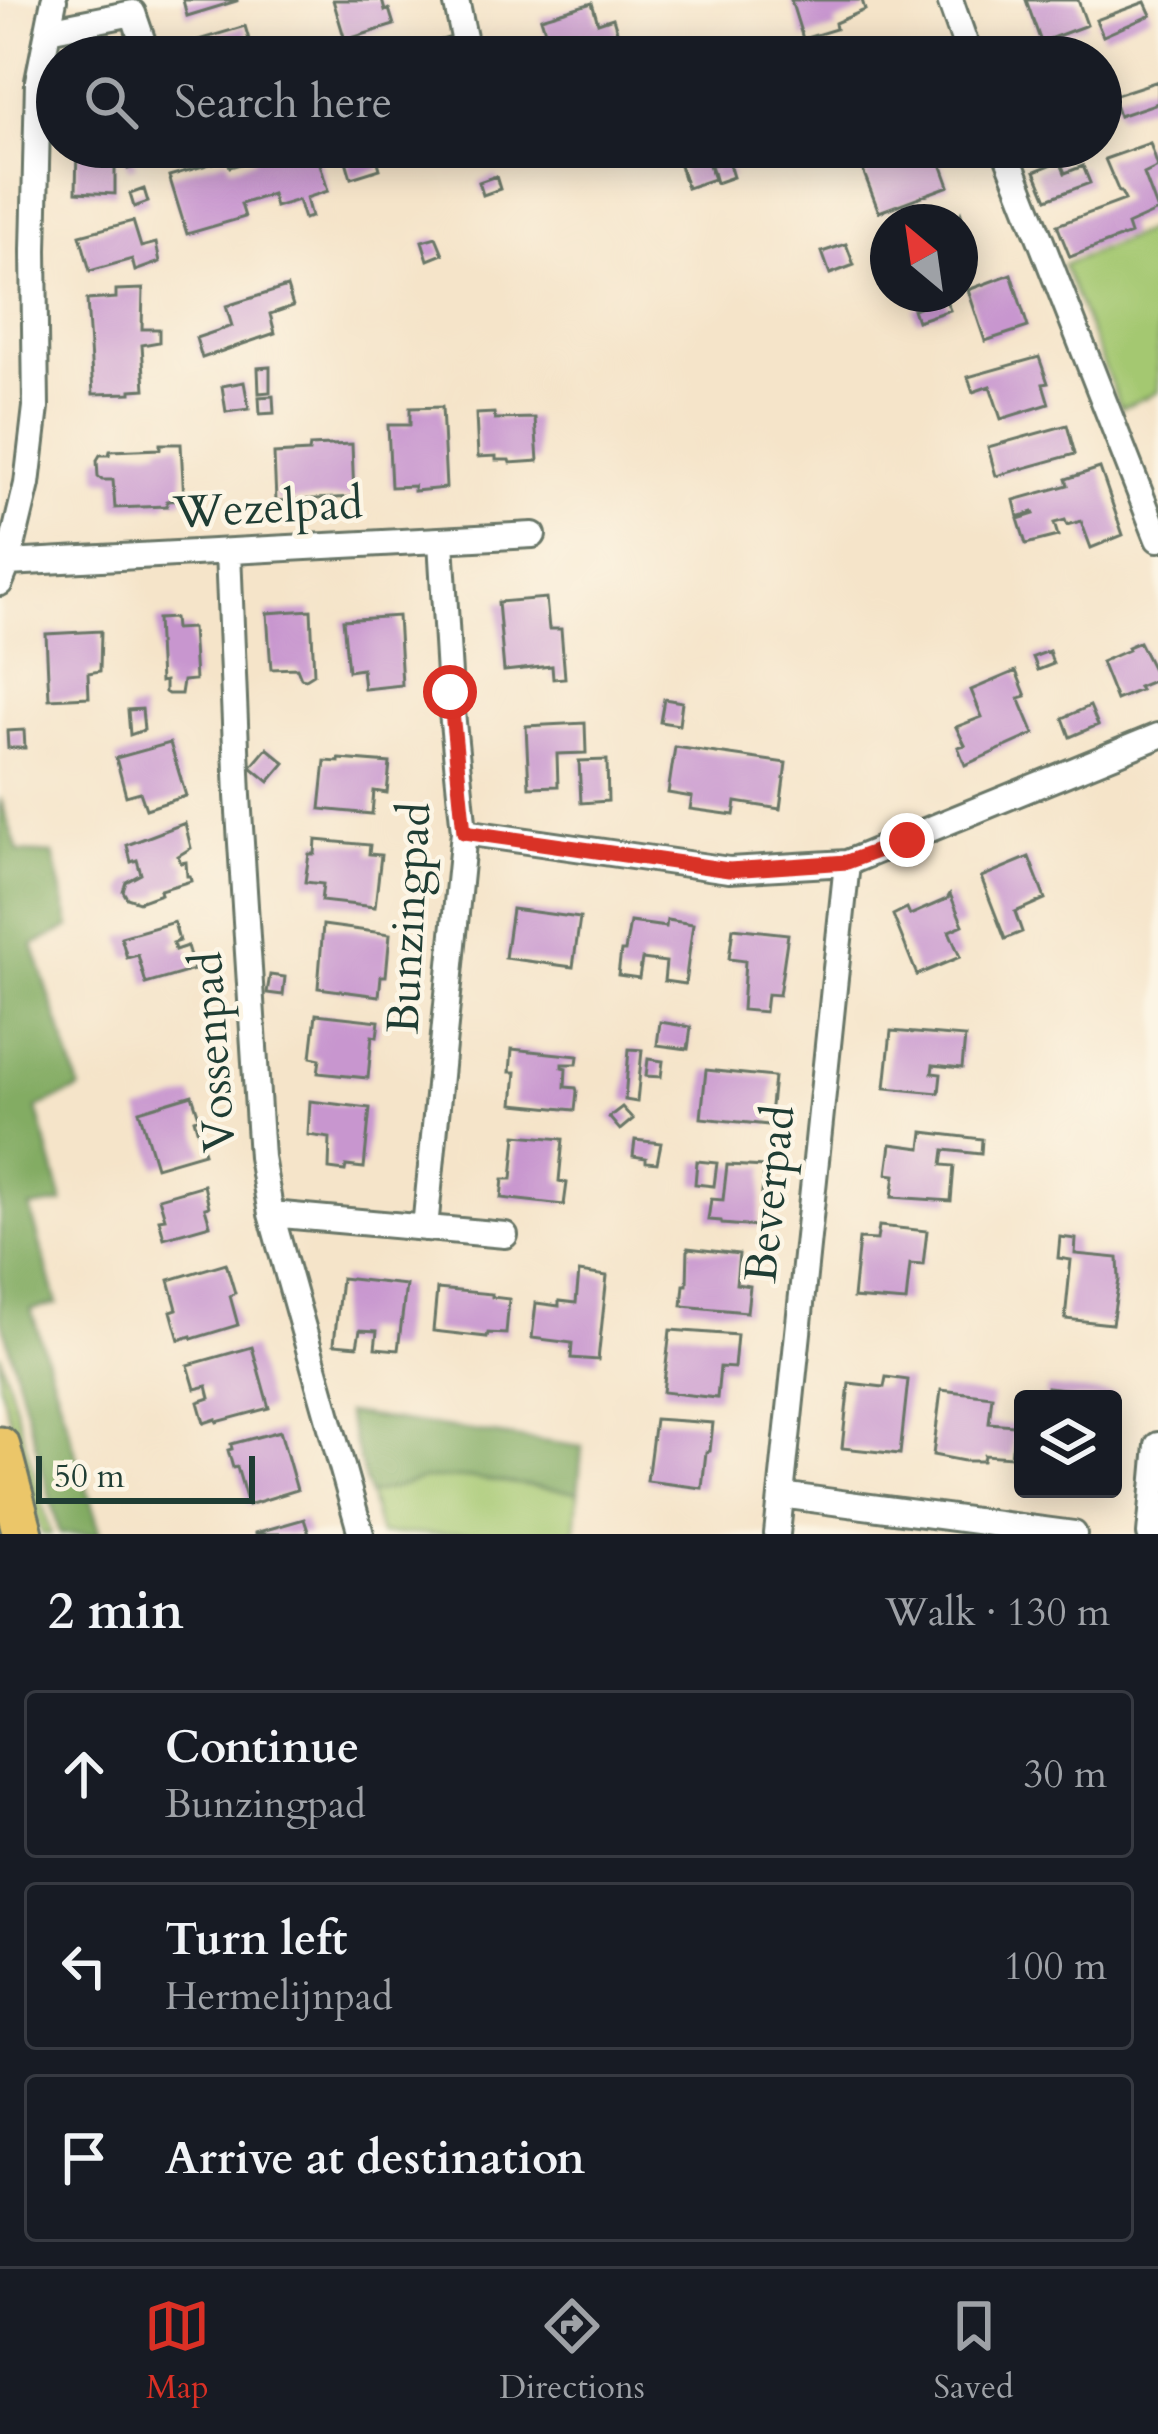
<!DOCTYPE html>
<meta charset="utf-8">
<style>
body{margin:0;font-family:Cardo,serif;background:#20242c;color:#f1f3f6}
.controls{position:absolute;right:36px;bottom:36px;display:grid;overflow:hidden;border-radius:12px;box-shadow:0 6px 30px #0003}
.controls button{width:108px;height:108px;display:grid;place-items:center;padding:0;border:0;border-bottom:3px solid #363941;background:#171b24;color:#f1f3f6;font:60px sans-serif}
.compass{position:absolute;left:870px;top:204px;width:108px;height:108px;border-radius:50%;background:#171b24;box-shadow:0 6px 30px #0003;rotate:331deg}
.scale{position:absolute;left:36px;bottom:30px;width:219px;box-sizing:border-box;padding-left:12px;border:6px solid #1f3d34;border-top:0;font-size:33px;line-height:42px;white-space:nowrap;color:#1f3d34;-webkit-text-stroke:9px #fcf5e5;paint-order:stroke}
.stop{position:absolute;width:36px;height:36px;margin:-27px;border:9px solid #d93025;border-radius:50%;background:#fff}
.stop.end{background:#d93025;border-color:#fff;box-shadow:0 3px 12px #0008}
.list{margin:0;padding:0;list-style:none}
h2{display:flex;justify-content:space-between;align-items:center;height:156px;margin:0;padding:0 48px;font-size:51px}
h2 small{font-size:39px;font-weight:400;color:#9ea1a6}
.list li{display:grid;grid-template-columns:78px 1fr auto;gap:36px;align-items:center;box-sizing:border-box;height:168px;margin:0 24px 24px;padding:0 24px;border:3px solid #363941;border-radius:12px}
.list b{display:block;font-size:45px;white-space:nowrap}
.list p{margin:0;font-size:39px;white-space:nowrap;color:#9ea1a6}
.list em{font-size:39px;font-style:normal;color:#9ea1a6}
.icon{flex:none;width:66px;height:66px;fill:none;stroke:currentColor;stroke-width:2;stroke-linecap:round;stroke-linejoin:round}
.map{position:relative;flex:none;width:1158px;height:1534px;overflow:hidden}
.search{position:absolute;background:#171b24;box-shadow:0 6px 30px #0003;left:36px;right:36px;top:36px;height:132px;display:flex;align-items:center;gap:30px;box-sizing:border-box;padding:0 42px;border-radius:66px;color:#9ea1a6;font-size:45px}
.sheet{height:732px;background:#171b24}
nav{display:flex;justify-content:space-around;align-items:center;box-sizing:border-box;height:168px;border-top:3px solid #363941;background:#171b24;font-size:33px;color:#9ea1a6}
nav a{display:grid;justify-items:center;gap:6px}
nav .on{color:#d93025}
.map>svg:first-child{display:block}
</style>
<div class="map">
<svg width="1158" height="1534" viewBox="0 0 1158 1534">
<rect width="100%" height="100%" fill="#fcf5e5"/>
<filter id="ink" filterUnits="userSpaceOnUse"><feTurbulence type="fractalNoise" baseFrequency=".00833" numOctaves="2"/><feDisplacementMap in="SourceGraphic" scale="24" xChannelSelector="R" yChannelSelector="G"/><feConvolveMatrix kernelMatrix="1 2 1 2 8 2 1 2 1" color-interpolation-filters="sRGB"/></filter>
<filter id="wash" filterUnits="userSpaceOnUse"><feTurbulence type="fractalNoise" baseFrequency=".004" numOctaves="4" result="noise"/><feDisplacementMap in="SourceGraphic" scale="48" xChannelSelector="R" yChannelSelector="G"/><feGaussianBlur stdDeviation="2.7" result="paint"/><feColorMatrix in="noise" values="0 0 0 0 0 0 0 0 0 0 0 0 0 0 0 0 0 1.4 0 .05"/><feComposite in="paint" operator="in"/></filter>
<g filter="url(#wash)">
<rect width="100%" height="100%" fill="#f5e4c9"/>
<path fill="#a4c871" stroke="#628252" stroke-width="3" d="M1158 226V392L1121 408 1063 265Z
M0 1354 51 1534H42L0 1384Z
M472 1478 578 1492 575 1534H380L369 1495 423 1479Z"/>
<path fill="#83ac63" stroke="#51744c" stroke-width="3" d="M0 798 18 852 53 854 70 927 33 945 80 1089 37 1108 63 1203 30 1208 57 1304 31 1309 101 1534H60L0 1314Z
M346 1413 582 1447 578 1492 472 1478 423 1479 369 1495Z"/>
<g id="blocks">
<path fill="#c896cf" d="M183 0H237V1L187 16Z
M333 0H382L385 11 389 9 394 25 345 40Z
M791 0H862L865 10 835 23 836 29 803 39Z
M1026 0H1078L1087 25 1041 42Z
M1145 2 1151 15 1103 36 1096 20Z
M592 3 598 23 613 18 625 57H590L584 37 550 47 541 18Z
M245 26 254 57H200L195 41Z
M1158 81V103L1119 116 1112 96Z
M1150 143 1158 167 1144 174 1158 211 1127 225 1130 234 1070 257 1057 225 1125 200 1121 192H1119L1105 159Z
M77 147H115V194L76 192Z
M122 147H131L136 167 128 169Z
M266 147H315L328 191 306 198 311 217 304 219 298 200 275 207 272 194 241 204 245 217 187 234 169 176 227 159 230 167 255 160 253 151Z
M342 147H374L380 169 351 178Z
M433 147H472L473 148 436 159Z
M794 147H824L797 158Z
M854 147H935L949 186 879 212Z
M705 154 714 179 687 188 679 162Z
M728 161 733 177 716 183 711 165Z
M1060 161 1065 173 1083 166 1090 183 1047 199 1035 171Z
M496 176 500 189 483 195 479 182Z
M144 189 148 202 134 207 130 194Z
M961 214 967 232 963 233 972 261 960 266V222L949 221 960 217Z
M133 221 141 247 156 243 160 262 135 271 132 259 90 271 80 235Z
M436 237 443 254 428 260 422 241Z
M846 244 854 265 830 274 822 252Z
M1011 274 1028 327 985 341 968 290Z
M287 287 293 306 270 314 275 333 202 358 196 338 232 326 226 306Z
M143 289 142 329H159V342L142 345 145 389 131 390V393L93 394 87 300 116 298V290Z
M945 298 950 310 917 321 913 309Z
M1039 357 1048 383 1043 384 1049 404 1001 419 990 386 973 392 968 377Z
M270 367V392L259 393 258 368Z
M244 382 249 409 226 412 222 386Z
M273 396 274 413 260 414 259 397Z
M442 407 446 488 414 491V486L391 487 388 425H410V408Z
M494 413 495 419 535 418 538 461 510 463 509 460H496V456L478 457 476 414Z
M1067 425 1075 454 996 476 988 447Z
M160 444H181L184 500 167 501V506L115 508 113 480H102L98 477 97 460 100 455H109L110 451 160 449Z
M352 444 354 497 276 501 274 454 309 452 310 446Z
M1100 468 1123 535 1091 548 1081 521 1067 525 1065 520 1054 523 1058 536 1026 544 1018 519 1034 514 1033 512 1018 517 1014 500 1068 485 1066 479Z
M546 598 549 629H561L565 678 553 679 552 666 504 671 498 602Z
M311 610 314 674 306 679 301 678 297 668 271 669 267 613Z
M398 616 402 685 364 689 362 669 348 671 343 620Z
M174 618 175 629 192 628 195 680 183 681 181 694H168L165 692V681L160 682 157 619Z
M101 631 100 671 88 673 89 697 49 699 46 634Z
M1139 642 1158 679 1138 687 1140 690 1116 700 1101 662 1128 650 1127 647Z
M1049 651 1053 664 1038 670 1033 657Z
M1016 671 1026 696 1019 698 1034 734 965 765 958 747 965 745 956 727 982 717 971 690Z
M664 699 682 702 679 725 660 722Z
M1090 706 1098 725 1070 737 1063 718Z
M142 709 144 730 130 735 128 710Z
M585 723 586 753 557 754 558 786 529 787 526 726Z
M24 730 25 748H8L7 731Z
M170 743 186 796 146 809 140 792 126 796 116 758Z
M675 747 786 763 780 809 736 802 734 815 690 809 692 797 668 793Z
M267 748 285 763 269 782 251 767Z
M339 759 390 763 387 793 374 791 372 814 320 809 325 761 339 762Z
M607 760 608 801 581 803 579 761Z
M185 823 191 848 178 856 181 863 186 862 187 876H190L191 881 160 890 161 894 139 902 127 898 123 891 126 882 141 874 137 860 131 862 127 845Z
M316 840 370 845 369 854 381 855 375 907 321 901 323 884 305 882 309 854H315Z
M1029 857 1045 899 1015 912 1022 932 1005 939 981 877Z
M950 894 963 925 949 931 960 957 917 975 893 915 907 908 910 915 947 899Z
M512 909 580 918 573 967 505 958Z
M667 920 693 924 685 984 664 981 666 962 642 959 639 978 618 975 621 951H625L630 922 666 927Z
M174 922 179 941 173 943 175 950 187 946 194 970 146 984 138 955 127 958 121 937Z
M323 925 390 934 386 976H381L379 996 318 988Z
M733 928 788 934 779 995 767 994 765 1012 742 1010 745 961 729 959Z
M270 975 285 977 283 995 267 993Z
M316 1014 379 1021 377 1037 372 1036 368 1078 318 1073 320 1059 311 1057Z
M660 1022 691 1027 688 1049 657 1045Z
M891 1031 965 1037 962 1068 933 1065 932 1073 941 1074 939 1093 885 1088Z
M512 1049 578 1056 577 1064H562V1067L566 1068 565 1087 576 1088 577 1091 575 1110 513 1104 516 1072H510Z
M629 1049 642 1050 637 1102 625 1100Z
M648 1059 663 1061 661 1077 646 1076Z
M706 1070 774 1077 769 1125 701 1118Z
M192 1095 199 1117 194 1119 204 1153 156 1167 139 1111Z
M310 1101 370 1108 364 1168 346 1166 345 1171 329 1169 330 1138 308 1135Z
M622 1107 633 1119 620 1130 609 1117Z
M923 1132 982 1139 981 1154 944 1150 942 1165 954 1166 951 1201 892 1197 895 1175 887 1174 891 1144 921 1148Z
M516 1135 563 1139 559 1181 567 1183 564 1205 501 1198 503 1179H512Z
M635 1140 661 1143 657 1163 646 1162V1158L633 1156Z
M697 1161 717 1163 714 1186 695 1184Z
M727 1165 765 1167 758 1227 722 1224 721 1221 708 1220 711 1199 723 1200Z
M204 1185 209 1207 205 1208 210 1225 164 1238 159 1219 165 1218 159 1198Z
M879 1226 927 1231 923 1265 910 1264 906 1302 853 1298 859 1239 877 1240Z
M1060 1237 1076 1239 1075 1254 1118 1258 1119 1280 1112 1324 1065 1319 1071 1260 1058 1258Z
M688 1248 739 1254 736 1284 750 1286 747 1312 682 1306 684 1285H687Z
M226 1263 235 1293 230 1296 238 1325 192 1339 191 1336 179 1340 171 1311 177 1309 169 1280Z
M579 1272 607 1276 598 1360 571 1358 572 1343 532 1338 536 1303 559 1306V1301L576 1303Z
M341 1278 406 1285 398 1350 375 1348 377 1331 360 1330 357 1346 334 1344Z
M437 1289 492 1294V1297L509 1299 506 1334 488 1333 487 1337 433 1331Z
M670 1330 737 1335 734 1368 720 1367 717 1398 663 1392Z
M252 1347 269 1408 217 1422 216 1419 204 1423 198 1402 210 1398 207 1386 195 1389 188 1365Z
M886 1377 908 1380 900 1454 842 1448 849 1383 884 1387Z
M1047 1387 1115 1394V1399H1045Z
M941 1390 992 1396 989 1423 1015 1425 1011 1457 984 1455 983 1461H964L933 1455Z
M655 1419 713 1423 710 1451 706 1452 702 1488 647 1481Z
M280 1431 297 1490 248 1505 237 1467 233 1468 228 1450 232 1449 231 1444Z
M304 1519 309 1534H255V1533Z"/>
</g>
</g>
<g filter="url(#ink)">
<use href="#blocks" fill-opacity="0" stroke="#6a7768" stroke-width="3"/>
<g fill="none" stroke-linecap="round" stroke-linejoin="round">
<g stroke="#6a7768" stroke-width="30">
<path id="minor" d="M456 0 466 47
M950 0 970 57
M48 30 133 13 148 57
M432 57 466 47 501 57
M1004 147 1158 539
M228 552 238 796 261 1157 271 1214 361 1534
M8 563 533 535
M0 583 8 563 27 484 36 407 34 250 38 81 54 0
M464 832 729 870 847 863 1158 736
M271 1214 505 1235
M425 1228 464 832 450 692 441 541
M781 1495 1074 1534
M777 1534 847 863
M1150 1534 1158 1445"/>
</g>
<g stroke="#6a7768" stroke-width="45">
<path id="primary" d="M0 1447 23 1534"/>
</g>
<use href="#minor" stroke="#fff" stroke-width="24"/>
<use href="#primary" stroke="#ebc669" stroke-width="39"/>
</g>
</g>
<g fill="none" stroke-linecap="round" stroke-linejoin="round" filter="url(#ink)">
<path stroke="#d93025" stroke-width="15" d="M450 692 464 832 729 870 847 862 907 840"/>
</g>
<g text-anchor="middle" dominant-baseline="central" stroke-width="9" stroke-linejoin="round" paint-order="stroke">
<g font-size="45" fill="#1f3d34" stroke="#fcf5e5">
<text transform="translate(268 508) rotate(-3)">Wezelpad</text>
<text transform="translate(409 918) rotate(-87)">Bunzingpad</text>
<text transform="translate(213 1052) rotate(-94)">Vossenpad</text>
<text transform="translate(770 1194) rotate(-84)">Beverpad</text>
</g>
</g>
</svg>
<div class="controls">
<button><svg class="icon" aria-label="layers" viewBox="0 0 24 24"><path d="M12 4l9 5-9 5-9-5zM3 14l9 5 9-5"/></svg></button>
</div>
<svg class="compass" viewBox="-18 -18 36 36"><path d="M0-13l5 13h-10z" fill="#e53935"/><path d="M0 13l5-13h-10z" fill="#9ea1a6"/></svg>
<div class="scale">50 m</div>
<div class="stop" style="left:450px;top:692px"></div>
<div class="stop end" style="left:907px;top:840px"></div>
<div class="search"><svg class="icon" aria-label="search" viewBox="0 0 24 24"><circle cx="10" cy="10" r="6"/><path d="M15 15l6 6"/></svg>Search here</div>
</div>
<section class="sheet">
<h2>2 min<small>Walk · 130 m</small></h2>
<ul class="list">
<li><svg class="icon" aria-label="ahead" viewBox="0 0 24 24"><path d="M12 20V5M6 11l6-6 6 6"/></svg><div><b>Continue</b><p>Bunzingpad</p></div><em>30 m</em></li>
<li><svg class="icon" aria-label="left" viewBox="0 0 24 24"><path d="M17 20v-9H6M10 6l-5 5 5 5"/></svg><div><b>Turn left</b><p>Hermelijnpad</p></div><em>100 m</em></li>
<li><svg class="icon" aria-label="arrive" viewBox="0 0 24 24"><path d="M6 21V4h12l-3 4 3 4H6"/></svg><div><b>Arrive at destination</b></div></li>
</ul>
</section>
<nav>
<a class="on"><svg class="icon" aria-label="map" viewBox="0 0 24 24"><path d="M3 6l6-2 6 2 6-2v14l-6 2-6-2-6 2zM9 4v14M15 6v14"/></svg>Map</a>
<a><svg class="icon" aria-label="directions" viewBox="0 0 24 24"><path d="M12 3l9 9-9 9-9-9zM9 14v-3h6M13 9l2 2-2 2"/></svg>Directions</a>
<a><svg class="icon" aria-label="saved" viewBox="0 0 24 24"><path d="M7 4h10v16l-5-4-5 4z"/></svg>Saved</a>
</nav>
